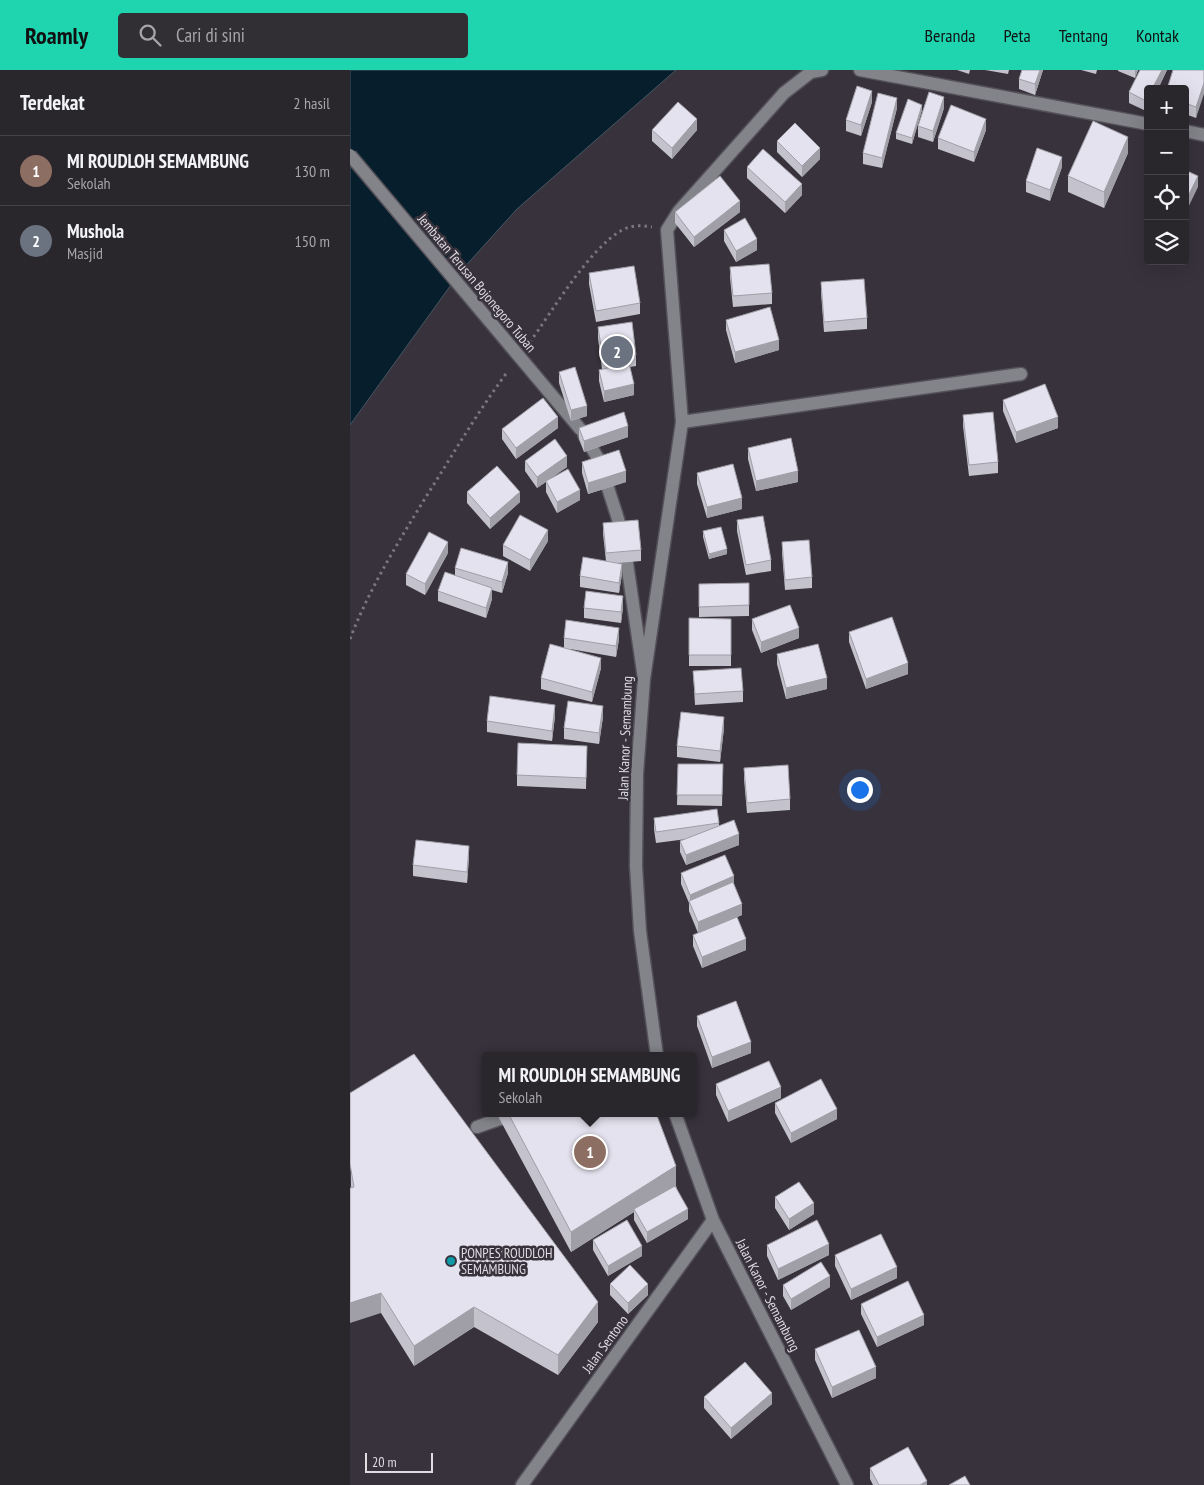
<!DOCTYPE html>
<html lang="id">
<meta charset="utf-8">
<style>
body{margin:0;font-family:"PT Sans Narrow",sans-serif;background:#312e34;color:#f1f3f6}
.controls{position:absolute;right:15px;top:15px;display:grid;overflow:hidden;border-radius:5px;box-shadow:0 5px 20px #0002}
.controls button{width:45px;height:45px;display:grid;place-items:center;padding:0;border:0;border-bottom:1px solid #454348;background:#29262c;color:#f1f3f6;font:25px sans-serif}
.scale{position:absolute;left:15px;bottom:12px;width:68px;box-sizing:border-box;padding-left:5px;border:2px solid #dfdce2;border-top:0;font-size:14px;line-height:18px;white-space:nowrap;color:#dfdce2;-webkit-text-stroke:4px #37323b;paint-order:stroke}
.you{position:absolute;left:509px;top:719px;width:18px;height:18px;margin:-12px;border:4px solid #fff;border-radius:50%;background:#1a73e8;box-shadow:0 0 0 8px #1a73e833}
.badge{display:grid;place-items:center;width:32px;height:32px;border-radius:50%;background:#1ed5b0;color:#fff;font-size:16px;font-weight:700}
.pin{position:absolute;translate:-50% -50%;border:2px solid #fff;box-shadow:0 1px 5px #0006}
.popup{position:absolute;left:132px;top:982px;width:215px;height:65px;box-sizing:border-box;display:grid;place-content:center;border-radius:5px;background:#29262c;filter:drop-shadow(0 1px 4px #0005);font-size:16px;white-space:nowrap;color:#a5a5a9}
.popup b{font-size:19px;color:#f1f3f6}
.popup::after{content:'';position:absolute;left:50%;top:100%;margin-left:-10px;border:10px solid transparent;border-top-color:#29262c}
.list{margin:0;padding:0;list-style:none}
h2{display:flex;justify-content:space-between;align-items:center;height:65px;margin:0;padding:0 20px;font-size:21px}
h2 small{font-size:16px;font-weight:400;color:#a5a5a9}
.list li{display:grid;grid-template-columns:32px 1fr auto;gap:15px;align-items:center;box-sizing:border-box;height:70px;padding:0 20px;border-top:1px solid #454348}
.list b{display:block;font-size:19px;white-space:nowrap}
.list p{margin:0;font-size:16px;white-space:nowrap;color:#a5a5a9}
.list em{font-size:16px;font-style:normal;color:#a5a5a9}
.icon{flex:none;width:28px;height:28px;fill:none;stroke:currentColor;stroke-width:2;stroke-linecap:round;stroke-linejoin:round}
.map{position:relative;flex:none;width:854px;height:1415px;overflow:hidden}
header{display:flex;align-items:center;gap:30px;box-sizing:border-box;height:70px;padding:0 25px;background:#1ed5b0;color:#111}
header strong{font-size:24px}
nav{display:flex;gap:28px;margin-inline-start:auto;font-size:18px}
.search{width:350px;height:45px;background:#312e34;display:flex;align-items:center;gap:12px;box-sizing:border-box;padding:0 18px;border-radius:5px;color:#a5a5a9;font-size:19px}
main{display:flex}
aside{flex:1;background:#29262c}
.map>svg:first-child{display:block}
</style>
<header>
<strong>Roamly</strong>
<div class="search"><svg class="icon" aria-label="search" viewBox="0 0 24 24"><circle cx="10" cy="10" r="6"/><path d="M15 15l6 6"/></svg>Cari di sini</div>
<nav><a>Beranda</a><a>Peta</a><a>Tentang</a><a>Kontak</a></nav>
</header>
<main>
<aside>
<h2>Terdekat<small>2 hasil</small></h2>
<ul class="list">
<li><span class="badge" style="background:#8d6e63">1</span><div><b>MI ROUDLOH SEMAMBUNG</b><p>Sekolah</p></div><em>130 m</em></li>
<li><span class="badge" style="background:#6b7280">2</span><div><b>Mushola</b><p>Masjid</p></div><em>150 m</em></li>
</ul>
</aside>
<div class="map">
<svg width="854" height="1415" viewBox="0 0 854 1415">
<rect width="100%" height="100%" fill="#37323b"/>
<path fill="#071e2d" stroke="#485763" d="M0 0H326L167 139 111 201 0 355Z"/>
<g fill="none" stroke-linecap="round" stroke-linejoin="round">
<g stroke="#555159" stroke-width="15">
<path id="minor" d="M510 0 798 54
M835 61 854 65
M332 352 671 304
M234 365 249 390 268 449 277 493 294 609 287 704 286 796 290 861 307 986
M294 609 332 352 317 160 329 141 434 23 461 2 472 0
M325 1043 363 1150 497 1415
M127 1057 167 1043
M172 1415 363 1150"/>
</g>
<path stroke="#7b767e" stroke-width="3" stroke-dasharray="2.5 4" stroke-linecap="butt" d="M180 272C203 240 239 179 272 160 281 155 292 155 302 157
M0 569C20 517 50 469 79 422 105 381 129 340 158 301"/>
<use href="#minor" stroke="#838489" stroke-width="12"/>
<g stroke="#555159" stroke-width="15" stroke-linecap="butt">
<path id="minor-bridge" d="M0 85 231 360"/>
</g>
<use href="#minor-bridge" stroke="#838489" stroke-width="12"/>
</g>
<path fill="#c4c2cd" d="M607 0H620L619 4Z
M635 0H659L658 4Z
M672 0H693L685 25 669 19V9Z
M731 0H747L746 4Z
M768 0H788L785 8 768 1Z
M817 0 808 19H798V39L796 41 779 33V22Z
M854 0 846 48 835 44V19Z
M522 32 511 66 496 61V50Z
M547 38 532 98 513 94V83Z
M594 38 583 72 568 67V56Z
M572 40 562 74 546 69V63Z
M302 60H347L322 89 302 71Z
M636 60 624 92 588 79V68Z
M427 71 470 89 452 107 427 82Z
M778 83 754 138 718 122V106Z
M397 97 452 125 435 143 397 108Z
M712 97 700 131 676 122V111Z
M325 142H390L344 177 325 153Z
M374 160 407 180 386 192 374 171Z
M380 197 422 223V234L383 237 380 208Z
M239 203 290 233V244L246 252 239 214Z
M471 212 517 248V259L474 262 471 223Z
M376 250 429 280 385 293 376 260Z
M248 257 286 285V296L280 297 284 325 254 332 249 311V300L252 299 248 268Z
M209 302 237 346 221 351 209 313Z
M653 330 708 358 666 373 653 341Z
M613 345 648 392V403L619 406 613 356Z
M208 358 166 389 152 369V359Z
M229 358 278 367 234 382 229 369Z
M398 378 448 412 406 421 398 389Z
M175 391 217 397 201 408 230 430 207 443 196 422V412L187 418 175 401Z
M232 392 276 412 238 424 232 403Z
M347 403 392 439 357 448 347 414Z
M117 422 170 432 140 459 117 433Z
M387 450 421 490V501L396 505 387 461Z
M253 453 291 480V491L268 493 272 504 269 523 230 517V506L256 491 253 464Z
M353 461 377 484 359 489 353 467Z
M198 471 180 501 153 486V475Z
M432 472 462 507V518L435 520 432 483Z
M98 483 75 525 56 515V504Z
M105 498 158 503 152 523 142 520V529L136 548 88 531V521L105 505Z
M349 514 399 535V546L349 547Z
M273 537 271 553 234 548V538Z
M339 548 381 549V596H339Z
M402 549 449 568 411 583 402 560Z
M499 562 558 604 516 619 499 572Z
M214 568 269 569 266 587 220 579 251 598 242 632 191 619V608L214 578Z
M427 584 477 619 436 629 427 594Z
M343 601 393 621V632L345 635Z
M205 646 202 671 137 662V651Z
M253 647 249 674 214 669V658Z
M374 658 370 692 327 687V676Z
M237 676 236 719 167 716V705Z
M328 694H373L372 736 327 735Z
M394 698 440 729V740L397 743 394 709Z
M304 748 369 753V756L389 775 336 795 330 782V771L337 769 306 773 304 759Z
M119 787 117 813 63 806V795Z
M331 803 392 845 348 863 339 841V833L331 814Z
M343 865 396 880 352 898 343 876Z
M347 946 401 983 362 998 347 956Z
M366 1014 431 1028 378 1052 366 1025Z
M0 1023 248 1252 208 1305 124 1257 64 1296 31 1243 1 1118Z
M425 1033 487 1049 441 1073 425 1043Z
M149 1043H158L326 1116 338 1149 297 1173 284 1150V1142L221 1182 149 1048Z
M425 1127 464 1144 439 1160 425 1138Z
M243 1170 292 1186 258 1206 243 1180Z
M417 1175 479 1185 428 1210 417 1186Z
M485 1185 547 1208 501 1230 485 1196Z
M260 1214 298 1225 278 1244 260 1225Z
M433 1215 480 1217 441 1240 433 1226Z
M511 1234 574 1255 527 1277 511 1244Z
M465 1279 526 1308 482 1328 465 1290Z
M354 1327 422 1334 381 1369 354 1338Z
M520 1398 577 1415H523L520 1409Z"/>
<path fill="#a09ea7" d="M690 0H693L685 25V14Z
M785 0H788L785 8Z
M812 0H817L808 19H802Z
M854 13V24L846 48V37Z
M522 21V32L511 66V55Z
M594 27V38L583 72V61Z
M547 28V38L532 98V88Z
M798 28V39L796 41V31Z
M572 35V40L562 74V68Z
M347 49V60L322 89V78Z
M636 49V60L624 92V82Z
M778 67V83L754 138V122Z
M470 78V89L452 107V96Z
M712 87V97L700 131V120Z
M848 106V117L835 144V133Z
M452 114V125L435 143V132Z
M390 131V142L344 177V167Z
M407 169V180L386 192V181Z
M429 270V280L385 293V282Z
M284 314V325L254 332V321Z
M237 336V346L221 351V340Z
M208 347V358L166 389V378Z
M708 347V358L666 373V362Z
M278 356V367L234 382V371Z
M217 386V397L187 418V407Z
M276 401V412L238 424V413Z
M448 401V412L406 421V411Z
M230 420V430L207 443V432Z
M170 422V432L140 459V448Z
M392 428V439L357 448V437Z
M198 460V471L180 501V490Z
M98 472V483L75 525V514Z
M377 479V484L359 489V484Z
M158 492V503L152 523V512Z
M272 494V504L269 523V513Z
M142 518V529L136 548V538Z
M273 526V537L271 553V542Z
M269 558V569L266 587V576Z
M449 558V568L411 583V572Z
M251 588V598L242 632V622Z
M558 593V604L516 619V609Z
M477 608V619L436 629V618Z
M205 635V646L202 671V661Z
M253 636V647L249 674V663Z
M374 647V658L370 692V681Z
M389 764V775L336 795V785Z
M119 776V787L117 813V802Z
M384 806V817L340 833V825Z
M392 834V845L348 863V852Z
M396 869V880L352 898V887Z
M401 972V983L362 998V987Z
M431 1017V1028L378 1052V1041Z
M487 1039V1049L441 1073V1063Z
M326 1096V1116L284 1139V1142L221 1182V1162Z
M464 1133V1144L439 1160V1149Z
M338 1139V1149L297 1173V1162Z
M479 1174V1185L428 1210V1199Z
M292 1176V1186L258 1206V1196Z
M547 1197V1208L501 1230V1219Z
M480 1206V1217L441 1240V1229Z
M298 1214V1225L278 1244V1233Z
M31 1223V1243L0 1253V1233Z
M248 1232V1252L208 1305V1285Z
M124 1237V1257L64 1296V1276Z
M574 1245V1255L527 1277V1267Z
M526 1297V1308L482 1328V1317Z
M422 1323V1334L381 1369V1358Z
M577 1411V1415H570Z"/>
<path fill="#e4e2ee" stroke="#a09ea7" d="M672 0H690L685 14 669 9Z
M790 0H812L802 19H798V28L796 31 779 22Z
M823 0H854V13L846 37 835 33V19H817Z
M507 16 522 21 511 55 496 50Z
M579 22 594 27 583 61 568 56Z
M528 23 547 28 532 88 513 83Z
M558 29 572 35 562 68 546 63Z
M328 32 347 49 322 78 302 60Z
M601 35 636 49 624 82 588 68Z
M743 51 778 67 754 122 718 106Z
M445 53 470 78 452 96 427 71Z
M687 78 712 87 700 120 676 111Z
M413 79 452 114 435 132 397 97Z
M835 100 848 106 835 133Z
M370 106 390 131 344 167 325 142Z
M395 148 407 169 386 181 374 160Z
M419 194 422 223 383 226 380 197Z
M284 196 290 233 246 241 239 203Z
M514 209 517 248 474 252 471 212Z
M420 237 429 270 385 282 376 250Z
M282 252 286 285 253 289 248 257Z
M279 293 284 314 254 321 249 300Z
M225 297 237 336 221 340 209 302Z
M695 314 708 347 666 362 653 330Z
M193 328 208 347 166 378 152 359Z
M274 342 278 356 234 371 229 358Z
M643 342 648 392 619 395 613 345Z
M441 368 448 401 406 411 398 378Z
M205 369 217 386 187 407 175 391Z
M269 380 276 401 238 413 232 392Z
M383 394 392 428 357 437 347 403Z
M147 396 170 422 140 448 117 422Z
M218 399 230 420 207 432 196 411Z
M170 445 198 460 180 490 153 475Z
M413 446 421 490 396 495 387 450Z
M288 450 291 480 256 483 253 453Z
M371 457 377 479 359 484 353 461Z
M79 462 98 472 75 514 56 504Z
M459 470 462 507 435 510 432 472Z
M111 478 158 492 152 512 105 498Z
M233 487 272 494 269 513 230 506Z
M95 502 142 518 136 538 88 521Z
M399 513V535L349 537V514Z
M236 521 273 526 271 542 234 538Z
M440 535 449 558 411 572 402 549Z
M542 547 558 593 516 609 499 562Z
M339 548 381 549V585H339Z
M216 550 269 558 266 576 214 568Z
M200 574 251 588 242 622 191 608Z
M468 574 477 608 436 618 427 584Z
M391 598 393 621 345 624 343 601Z
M140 626 205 635 202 661 137 651Z
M218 631 253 636 249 663 214 658Z
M331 642 374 647 370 681 327 676Z
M168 673 237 676 236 708 167 705Z
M328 694H373L372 725H327Z
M438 695 440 729 397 733 394 698Z
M367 739 369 753 306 762 304 748Z
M384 750 389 764 336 785 330 771Z
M66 770 119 776 117 802 63 795Z
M375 785 384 806 340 825 331 803Z
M383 812 392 834 348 852 339 831Z
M387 847 396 869 352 887 343 865Z
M386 931 401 972 362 987 347 946Z
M64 984 248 1232 208 1285 124 1237 64 1276 31 1223 0 1233V1118L4 1117 0 1094V1023Z
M419 991 431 1017 378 1041 366 1014Z
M471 1009 487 1039 441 1063 425 1033Z
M158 1043H306L326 1096 221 1162Z
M449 1112 464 1133 439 1149 425 1127Z
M325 1116 338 1139 297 1162 284 1139Z
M277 1150 292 1176 258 1196 243 1170Z
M467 1150 479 1174 428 1199 417 1175Z
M531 1164 547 1197 501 1219 485 1185Z
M471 1192 480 1206 441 1229 433 1215Z
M280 1195 298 1214 278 1233 260 1214Z
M558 1211 574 1245 527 1267 511 1234Z
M509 1260 526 1297 482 1317 465 1279Z
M395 1292 422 1323 381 1358 354 1327Z
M558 1377 577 1411 570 1415H529L520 1398Z
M615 1406 620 1415H599Z"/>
<circle fill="#0f9aa8" stroke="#37323b" stroke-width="2" cx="101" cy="1191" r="5"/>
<g text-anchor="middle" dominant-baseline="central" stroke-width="5" stroke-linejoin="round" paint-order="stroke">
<g font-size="14" fill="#dfdce2" stroke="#37323b">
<text transform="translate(127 213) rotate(50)">Jembatan Terusan Bojonegoro Tuban</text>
<text transform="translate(275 668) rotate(-88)">Jalan Kanor - Semambung</text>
<text transform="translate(418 1225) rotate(63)">Jalan Kanor - Semambung</text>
<text transform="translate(255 1274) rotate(-54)">Jalan Sentono</text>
</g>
<g font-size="14" fill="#dfdce2" stroke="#37323b" text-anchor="start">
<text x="111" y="1183">PONPES ROUDLOH<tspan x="111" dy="16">SEMAMBUNG</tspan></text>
</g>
</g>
</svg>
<div class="controls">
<button>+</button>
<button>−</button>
<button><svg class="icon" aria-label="locate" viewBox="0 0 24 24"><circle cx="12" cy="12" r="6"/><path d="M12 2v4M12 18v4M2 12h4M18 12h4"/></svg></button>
<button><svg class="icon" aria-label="layers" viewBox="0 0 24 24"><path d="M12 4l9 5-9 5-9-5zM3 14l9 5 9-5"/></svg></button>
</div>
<div class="scale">20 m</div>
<div class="you"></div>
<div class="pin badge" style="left:240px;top:1082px;background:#8d6e63">1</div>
<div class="popup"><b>MI ROUDLOH SEMAMBUNG</b>Sekolah</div>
<div class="pin badge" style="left:267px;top:282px;background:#6b7280">2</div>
</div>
</main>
